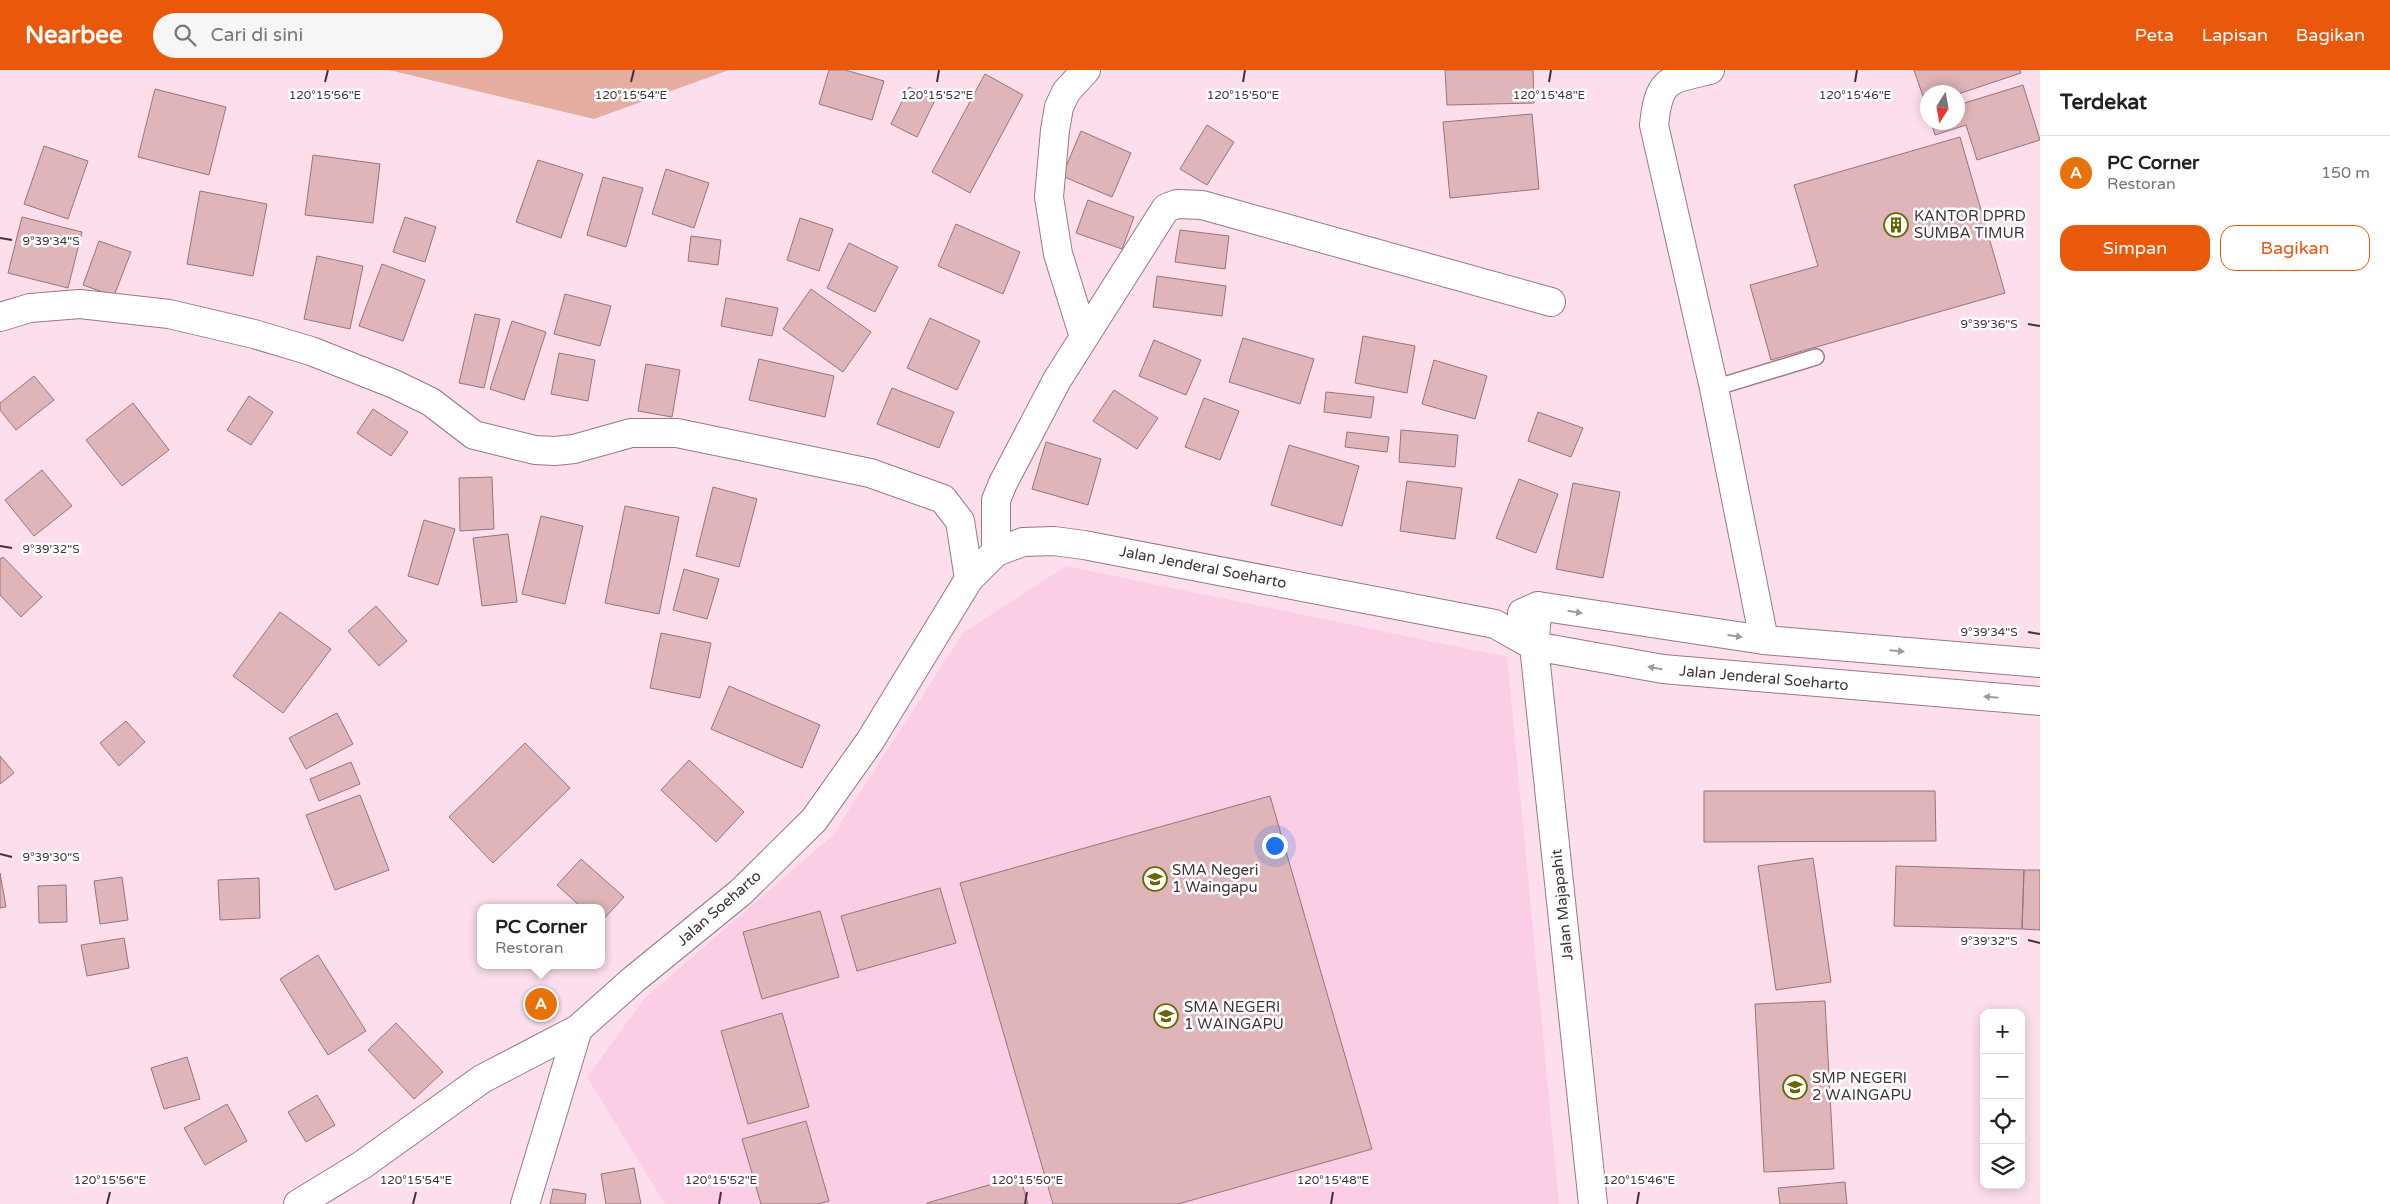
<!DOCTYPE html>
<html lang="id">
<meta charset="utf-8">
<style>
body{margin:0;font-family:"Varela Round",sans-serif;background:#f6f6f6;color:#222}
.controls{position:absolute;right:15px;bottom:15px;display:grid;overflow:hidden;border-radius:10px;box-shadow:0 2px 12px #0003}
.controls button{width:45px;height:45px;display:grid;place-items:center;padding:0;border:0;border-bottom:1px solid #e0e0e0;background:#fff;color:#222;font:25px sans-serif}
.compass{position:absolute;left:1920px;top:15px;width:45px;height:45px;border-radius:50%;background:#fff;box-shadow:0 2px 12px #0003;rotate:191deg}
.you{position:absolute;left:1274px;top:775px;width:18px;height:18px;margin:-12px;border:4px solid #fff;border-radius:50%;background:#1a73e8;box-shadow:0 0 0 8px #1a73e833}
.badge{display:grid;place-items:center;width:32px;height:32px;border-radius:50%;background:#ea580c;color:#fff;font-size:16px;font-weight:700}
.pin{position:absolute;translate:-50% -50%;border:2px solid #fff;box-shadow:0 1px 5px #0006}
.popup{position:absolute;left:477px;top:834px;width:128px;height:65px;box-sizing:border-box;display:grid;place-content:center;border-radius:10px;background:#fff;filter:drop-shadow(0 1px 4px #0005);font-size:16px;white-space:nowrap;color:#767676}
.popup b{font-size:19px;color:#222}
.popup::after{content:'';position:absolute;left:50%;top:100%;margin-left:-10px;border:10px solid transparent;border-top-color:#fff}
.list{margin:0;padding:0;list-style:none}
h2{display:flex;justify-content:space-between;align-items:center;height:65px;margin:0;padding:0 20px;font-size:21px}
h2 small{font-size:16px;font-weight:400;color:#767676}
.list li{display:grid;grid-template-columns:32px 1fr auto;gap:15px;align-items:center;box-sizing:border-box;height:75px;padding:0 20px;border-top:1px solid #e0e0e0}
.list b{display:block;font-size:19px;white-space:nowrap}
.list p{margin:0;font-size:16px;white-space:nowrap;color:#767676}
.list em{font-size:16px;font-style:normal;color:#767676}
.actions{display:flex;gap:10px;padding:15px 20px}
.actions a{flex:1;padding:11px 0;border:1px solid #ea580c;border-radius:15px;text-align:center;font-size:18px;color:#ea580c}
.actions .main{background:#ea580c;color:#fff}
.icon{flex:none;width:28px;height:28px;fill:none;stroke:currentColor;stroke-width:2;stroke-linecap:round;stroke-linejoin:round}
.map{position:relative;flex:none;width:2040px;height:1134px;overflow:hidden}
header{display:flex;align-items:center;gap:30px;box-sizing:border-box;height:70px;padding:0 25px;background:#ea580c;color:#fff}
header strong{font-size:24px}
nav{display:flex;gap:28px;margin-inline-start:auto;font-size:18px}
.search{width:350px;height:45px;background:#f6f6f6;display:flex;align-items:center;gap:12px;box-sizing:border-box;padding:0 18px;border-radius:28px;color:#767676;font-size:19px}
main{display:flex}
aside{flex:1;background:#fff}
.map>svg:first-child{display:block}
</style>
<header>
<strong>Nearbee</strong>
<div class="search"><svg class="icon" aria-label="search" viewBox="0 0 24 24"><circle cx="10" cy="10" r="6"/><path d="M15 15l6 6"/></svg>Cari di sini</div>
<nav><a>Peta</a><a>Lapisan</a><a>Bagikan</a></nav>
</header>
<main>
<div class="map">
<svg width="2040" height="1134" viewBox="0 0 2040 1134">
<rect width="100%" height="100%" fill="#fcdeed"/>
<path fill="#fbcee5" d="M1066 496 1507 587 1559 1134H665L587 1007 645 928 832 766 963 563Z"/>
<path fill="#e4ad9f" d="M389 0H729L594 49Z"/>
<path fill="#dfb5b9" stroke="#9a7378" d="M829 0H845L884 11 872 50 819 34Z
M1445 0H1533L1534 33 1447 35Z
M1914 0H2020L2021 3 1958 24 1928 22V34L1926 35Z
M985 4 1023 25 970 123 932 102Z
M2023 15 2040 70 1977 90 1966 55 1935 65 1931 52H1958V35Z
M909 17 935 30 917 67 891 54Z
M155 19 226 37 209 105 138 87Z
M1532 44 1539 119 1450 128 1443 52Z
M1207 55 1234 72 1207 115 1180 99Z
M1081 61 1131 83 1112 127 1062 106Z
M1960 67 2005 223 1771 290 1750 215 1818 196 1794 115Z
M44 76 88 91 68 149 24 134Z
M313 85 380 94 373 153 305 145Z
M538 90 583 104 561 168 516 152Z
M666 99 709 113 694 158 652 144Z
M603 107 643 118 626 177 587 165Z
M200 121 267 134 253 206 187 194Z
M1088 130 1134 147 1122 179 1076 163Z
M22 147 82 162 68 218 8 203Z
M405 147 436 157 425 192 393 182Z
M800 148 833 159 819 201 787 190Z
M956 154 1020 182 1003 224 938 196Z
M1180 160 1229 166 1225 199 1175 192Z
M691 166 721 170 718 195 688 191Z
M99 171 131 182 114 226 83 215Z
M849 173 898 197 875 242 827 218Z
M317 186 363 196 350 259 304 249Z
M382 194 425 210 403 271 359 256Z
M1157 206 1226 216 1222 246 1153 237Z
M811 219 871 262 843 302 783 259Z
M565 224 611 236 600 276 554 264Z
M726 228 778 238 772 266 721 256Z
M475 244 500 249 484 318 459 313Z
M930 248 980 271 957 320 907 298Z
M512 251 546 262 524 330 490 319Z
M1363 266 1415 276 1407 323 1355 313Z
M1243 268 1314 289 1300 334 1229 312Z
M1154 270 1201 290 1186 325 1139 306Z
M559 283 595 290 588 331 551 324Z
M759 289 834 306 825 347 749 330Z
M1434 290 1487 306 1475 349 1422 334Z
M646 294 680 300 672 347 638 341Z
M34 306 54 330 16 360 0 340V333Z
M892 318 954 342 939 378 877 354Z
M1114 320 1158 348 1137 379 1093 351Z
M1326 322 1374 327 1371 348 1324 342Z
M249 326 273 342 251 375 227 360Z
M1204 328 1239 341 1220 390 1185 377Z
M133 333 169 380 122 416 86 370Z
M373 339 408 362 391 386 357 363Z
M1538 342 1583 358 1571 387 1528 371Z
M1401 360 1458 365 1455 397 1399 392Z
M1347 362 1389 367 1387 382 1345 377Z
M1046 372 1101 389 1088 435 1032 419Z
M1289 375 1359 396 1342 456 1271 435Z
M42 400 72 436 34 466 5 430Z
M492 407 494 459 460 461 459 408Z
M1519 409 1558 424 1536 483 1496 468Z
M1407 411 1462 418 1455 469 1400 461Z
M1573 413 1620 422 1603 508 1556 499Z
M713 417 757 429 739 497 696 486Z
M625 436 679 447 659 544 605 533Z
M541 446 583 456 565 534 522 524Z
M424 450 455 459 438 515 408 506Z
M508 464 517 532 482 536 473 468Z
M3 487 42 527 21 547 0 525V489Z
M684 499 719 509 707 549 673 540Z
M376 536 407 571 379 596 348 561Z
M280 542 331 579 283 643 233 606Z
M661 563 711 573 700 628 650 618Z
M729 616 820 655 802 698 711 659Z
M337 643 353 674 306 699 289 668Z
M126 651 145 672 119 696 100 673Z
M525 673 570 718 493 793 449 747Z
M0 686 14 703 0 714Z
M689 690 744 742 716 772 661 720Z
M351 692 360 714 319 731 310 709Z
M1704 721H1935L1936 771 1704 772Z
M360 725 389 800 335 820 306 745Z
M1270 726 1372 1079 1178 1134H1053L960 813Z
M1813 788 1831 912 1776 920 1758 796Z
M581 789 624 827 601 852V838H582L557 815Z
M1896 796 2024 800 2022 859 1894 856Z
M2024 800H2040V860L2022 859Z
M0 803 6 837 0 838Z
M122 807 128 850 100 854 94 811Z
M259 808 260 848 220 850 218 810Z
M66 815 67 852 39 853 38 816Z
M940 818 956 873 857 901 841 846Z
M820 841 839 907 762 929 743 862Z
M124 868 129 898 87 906 81 875Z
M318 885 366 961 328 985 280 909Z
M1825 931 1834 1099 1764 1102 1755 934Z
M782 943 809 1037 748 1054 721 961Z
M396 953 443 1002 414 1029 368 980Z
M187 987 200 1029 164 1039 151 998Z
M317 1025 335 1055 306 1072 288 1042Z
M227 1034 247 1071 205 1095 184 1058Z
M806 1051 829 1131 818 1134H761L742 1069Z
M634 1098 641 1134H606L601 1104Z
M1020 1106 1028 1134H927V1133Z
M1845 1112 1847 1134H1780L1778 1118Z
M553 1119 586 1124 585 1134H550Z"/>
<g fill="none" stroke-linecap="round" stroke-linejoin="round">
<g stroke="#997789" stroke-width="18">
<path id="lane" d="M1714 318 1816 287"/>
</g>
<g stroke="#997789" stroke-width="30">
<path id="street" d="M1710 0C1668 10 1659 8 1654 55L1714 318 1764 570
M0 247 30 238 80 234 169 244 254 264 311 281 394 314 431 332 474 365 535 380 555 381 574 379 631 363H677L870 403 943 429 960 451 969 509
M1084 267 1058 184 1049 127 1055 60 1059 37 1066 22 1086 0
M996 482V430L1003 413 1057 310 1166 138 1177 134 1202 135 1551 232
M298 1134 362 1095 482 1009 578 959"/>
</g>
<g stroke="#997789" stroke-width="30">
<path id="secondary" d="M1538 536 1534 576 1593 1134
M1522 543 1538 536 1764 570 2040 593
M525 1134 578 959 633 910 741 822 814 750 870 671 969 509 996 482 1023 472 1054 471 1084 475 1495 554 1534 576 1663 599 2040 631"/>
</g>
<use href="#lane" stroke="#fff" stroke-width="15"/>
<use href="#street" stroke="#fff" stroke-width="28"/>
<use href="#secondary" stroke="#fff" stroke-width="28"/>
</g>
<defs><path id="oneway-solid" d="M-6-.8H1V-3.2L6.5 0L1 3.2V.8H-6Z" transform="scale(1.25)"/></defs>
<g fill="#a0989c">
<use href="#oneway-solid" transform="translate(1575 542) rotate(9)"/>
<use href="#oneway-solid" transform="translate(1735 566) rotate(8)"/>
<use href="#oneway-solid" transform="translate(1897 581) rotate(5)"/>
<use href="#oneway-solid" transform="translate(1655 598) rotate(-170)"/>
<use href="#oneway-solid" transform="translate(1991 627) rotate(-175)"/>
</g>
<path fill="none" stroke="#403239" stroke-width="2" d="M325 12 328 0M631 12 634 0M937 12 939 0M1243 12 1245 0M1549 12 1551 0M1855 12 1857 0M0 168 12 170M2028 254 2040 256M0 476 12 478M2028 562 2040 564M0 784 12 787M2028 870 2040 873M107 1134 110 1122M413 1134 416 1122M719 1134 721 1122M1025 1134 1027 1122M1331 1134 1333 1122M1637 1134 1639 1122"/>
<defs>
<g id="building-ring" transform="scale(1.25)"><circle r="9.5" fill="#fff" stroke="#686701" stroke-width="1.5"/><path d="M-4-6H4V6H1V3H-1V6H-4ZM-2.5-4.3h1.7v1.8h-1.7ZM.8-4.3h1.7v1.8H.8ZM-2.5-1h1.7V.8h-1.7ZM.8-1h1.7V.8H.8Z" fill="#686701"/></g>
<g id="school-ring" transform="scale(1.25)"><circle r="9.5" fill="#fff" stroke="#686701" stroke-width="1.5"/><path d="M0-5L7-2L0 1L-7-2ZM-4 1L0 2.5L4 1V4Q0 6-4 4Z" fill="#686701"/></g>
</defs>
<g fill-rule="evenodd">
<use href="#building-ring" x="1896" y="155"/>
<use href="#school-ring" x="1155" y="809"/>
<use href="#school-ring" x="1166" y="946"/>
<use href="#school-ring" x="1795" y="1017"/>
</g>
<g text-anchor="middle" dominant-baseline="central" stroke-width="5" stroke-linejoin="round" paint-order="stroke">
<g font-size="15" fill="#403239" stroke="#fff" text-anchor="start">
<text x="1914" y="146">KANTOR DPRD<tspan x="1914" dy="17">SUMBA TIMUR</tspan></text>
<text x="1172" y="800">SMA Negeri<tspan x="1172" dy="17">1 Waingapu</tspan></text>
<text x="1184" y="937">SMA NEGERI<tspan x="1184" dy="17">1 WAINGAPU</tspan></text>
<text x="1812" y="1008">SMP NEGERI<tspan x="1812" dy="17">2 WAINGAPU</tspan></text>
</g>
<g font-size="15" fill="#403239" stroke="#fff">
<text transform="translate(1203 497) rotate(11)">Jalan Jenderal Soeharto</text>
<text transform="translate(1764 608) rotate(5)">Jalan Jenderal Soeharto</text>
<text transform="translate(1562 835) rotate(-96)">Jalan Majapahit</text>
<text transform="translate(719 838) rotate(-41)">Jalan Soeharto</text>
</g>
</g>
<g font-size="12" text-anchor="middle" fill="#403239" stroke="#fff" stroke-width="5" stroke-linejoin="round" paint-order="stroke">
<text x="325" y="29">120°15'56"E</text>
<text x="631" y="29">120°15'54"E</text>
<text x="937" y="29">120°15'52"E</text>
<text x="1243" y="29">120°15'50"E</text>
<text x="1549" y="29">120°15'48"E</text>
<text x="1855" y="29">120°15'46"E</text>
<text x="51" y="175">9°39'34"S</text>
<text x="1989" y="258">9°39'36"S</text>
<text x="51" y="483">9°39'32"S</text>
<text x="1989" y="566">9°39'34"S</text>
<text x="51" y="791">9°39'30"S</text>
<text x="1989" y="875">9°39'32"S</text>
<text x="110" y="1114">120°15'56"E</text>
<text x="416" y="1114">120°15'54"E</text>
<text x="721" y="1114">120°15'52"E</text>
<text x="1027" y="1114">120°15'50"E</text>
<text x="1333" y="1114">120°15'48"E</text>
<text x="1639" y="1114">120°15'46"E</text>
</g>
</svg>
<div class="controls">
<button>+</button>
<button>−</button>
<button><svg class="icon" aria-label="locate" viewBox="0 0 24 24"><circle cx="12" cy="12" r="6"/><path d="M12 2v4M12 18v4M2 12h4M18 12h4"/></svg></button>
<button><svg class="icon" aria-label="layers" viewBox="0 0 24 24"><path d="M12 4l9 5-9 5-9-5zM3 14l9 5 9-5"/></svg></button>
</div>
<svg class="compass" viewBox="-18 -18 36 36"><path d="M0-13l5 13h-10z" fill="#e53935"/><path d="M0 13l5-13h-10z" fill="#767676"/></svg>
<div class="you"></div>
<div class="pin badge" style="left:541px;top:934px;background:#e8710a">A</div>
<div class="popup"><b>PC Corner</b>Restoran</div>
</div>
<aside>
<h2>Terdekat<small></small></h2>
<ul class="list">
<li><span class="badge" style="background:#e8710a">A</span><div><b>PC Corner</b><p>Restoran</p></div><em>150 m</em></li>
</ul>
<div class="actions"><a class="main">Simpan</a><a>Bagikan</a></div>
</aside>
</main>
